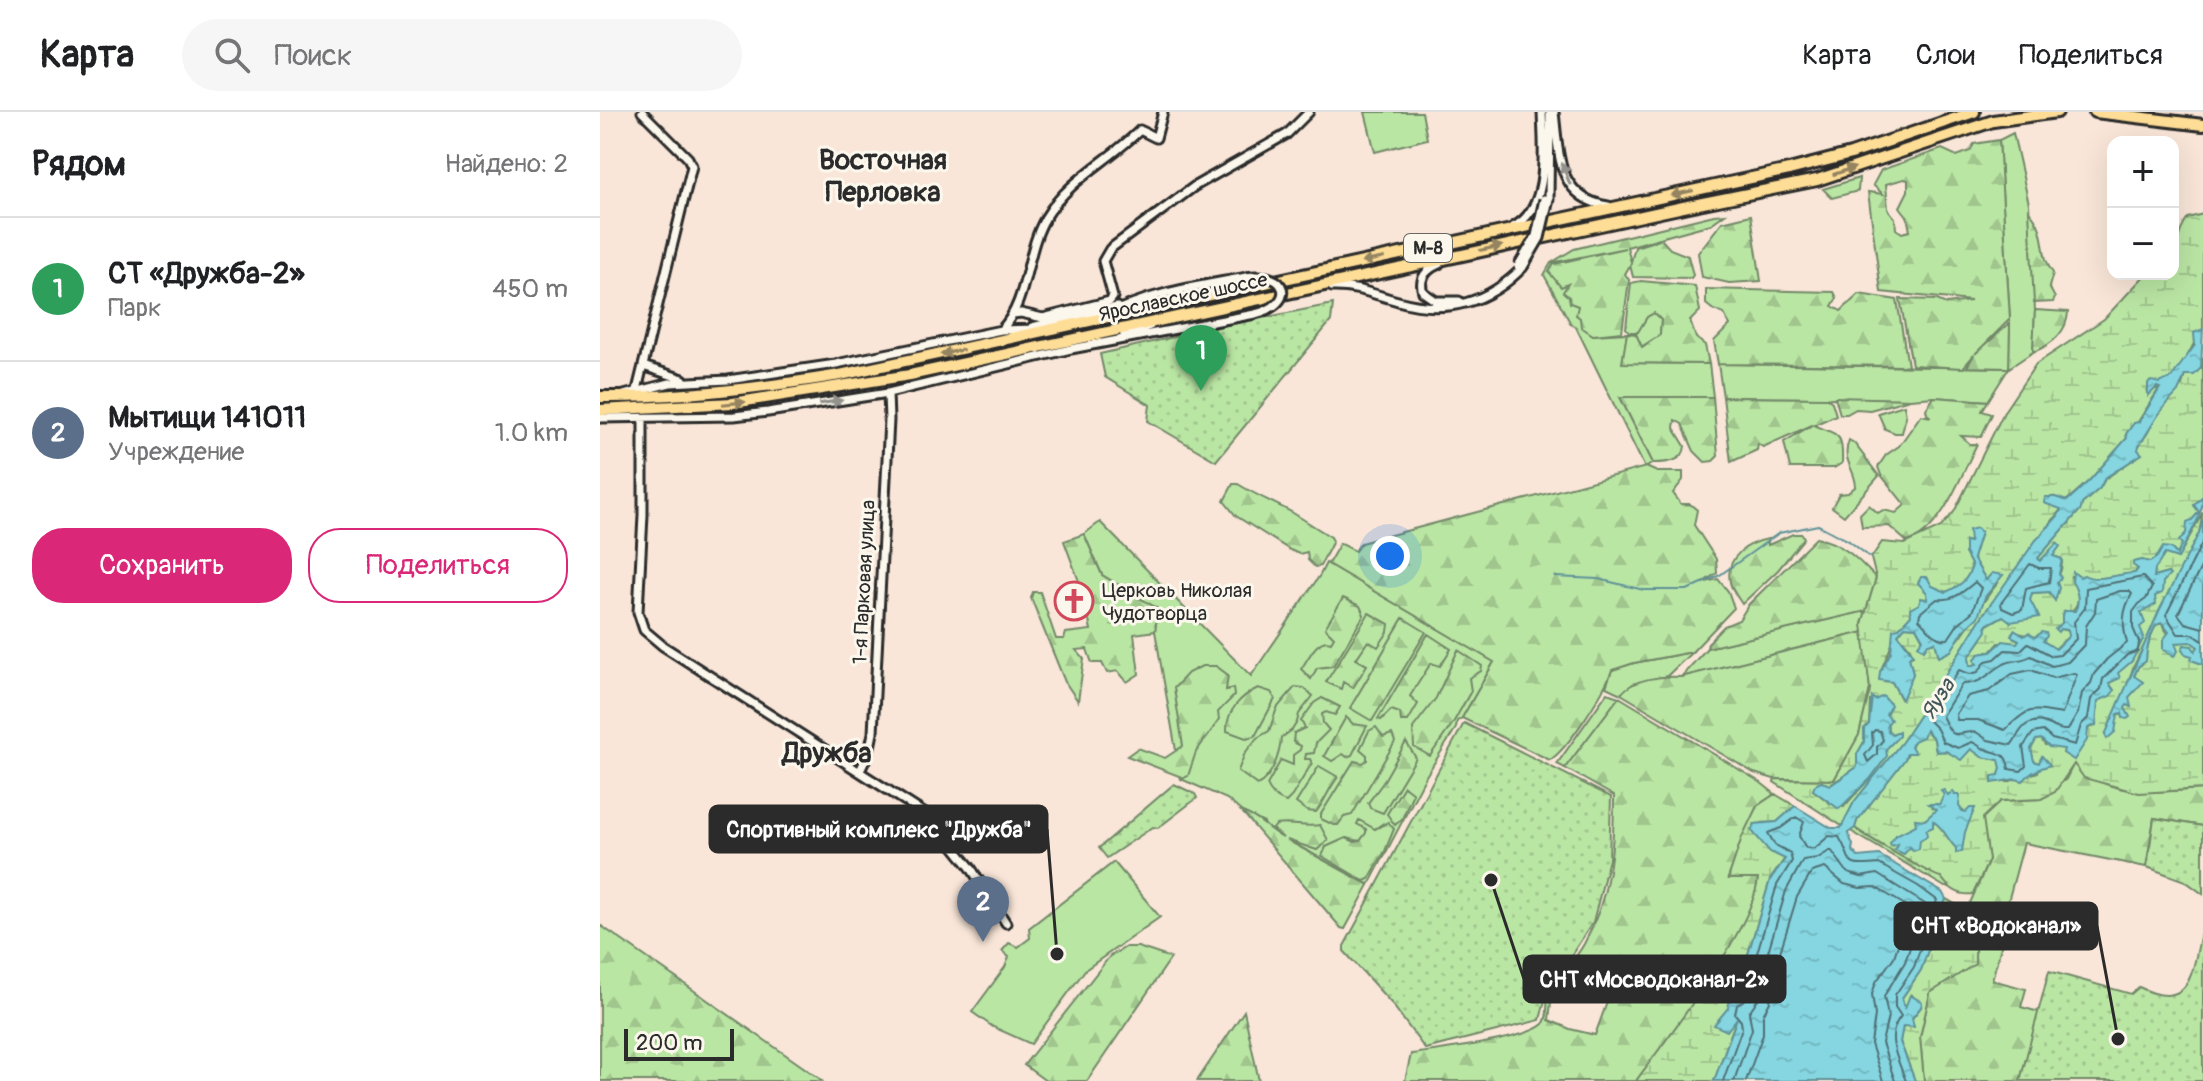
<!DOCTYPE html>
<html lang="ru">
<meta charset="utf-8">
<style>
body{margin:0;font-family:Pangolin,sans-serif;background:#f6f6f6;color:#202124}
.controls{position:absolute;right:24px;top:24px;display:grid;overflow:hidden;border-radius:16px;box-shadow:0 8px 32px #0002}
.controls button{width:72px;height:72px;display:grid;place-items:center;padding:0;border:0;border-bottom:2px solid #e0e0e0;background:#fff;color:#202124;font:40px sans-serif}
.scale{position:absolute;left:24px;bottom:20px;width:110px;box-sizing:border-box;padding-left:8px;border:4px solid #2b2b2b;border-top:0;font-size:22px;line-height:28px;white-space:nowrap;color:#2b2b2b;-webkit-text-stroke:6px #fbf7ec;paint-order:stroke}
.you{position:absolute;left:790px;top:444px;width:28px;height:28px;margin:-20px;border:6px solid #fff;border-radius:50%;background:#1a73e8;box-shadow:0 0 0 12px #1a73e833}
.badge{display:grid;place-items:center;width:52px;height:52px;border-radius:50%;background:#db2777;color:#fff;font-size:26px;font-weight:700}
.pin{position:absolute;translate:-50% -66px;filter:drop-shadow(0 2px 4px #0008)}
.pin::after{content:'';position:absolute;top:42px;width:28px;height:24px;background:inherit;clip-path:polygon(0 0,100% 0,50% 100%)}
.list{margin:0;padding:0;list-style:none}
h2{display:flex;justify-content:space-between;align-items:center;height:104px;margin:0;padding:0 32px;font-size:34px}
h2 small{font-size:26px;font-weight:400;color:#757577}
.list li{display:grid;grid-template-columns:52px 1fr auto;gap:24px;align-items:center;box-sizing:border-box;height:144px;padding:0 32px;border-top:2px solid #e0e0e0}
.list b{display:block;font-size:30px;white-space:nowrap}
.list p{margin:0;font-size:26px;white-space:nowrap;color:#757577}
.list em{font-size:26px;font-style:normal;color:#757577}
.actions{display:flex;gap:16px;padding:24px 32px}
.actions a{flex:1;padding:18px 0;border:2px solid #db2777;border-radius:32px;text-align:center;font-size:28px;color:#db2777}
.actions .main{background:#db2777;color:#fff}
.icon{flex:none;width:44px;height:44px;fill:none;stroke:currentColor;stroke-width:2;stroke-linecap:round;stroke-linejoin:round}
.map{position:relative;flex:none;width:1603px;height:969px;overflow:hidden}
header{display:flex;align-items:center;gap:48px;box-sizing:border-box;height:112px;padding:0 40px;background:#fff;border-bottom:2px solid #e0e0e0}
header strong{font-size:38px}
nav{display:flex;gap:44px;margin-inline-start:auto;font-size:28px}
.search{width:560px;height:72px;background:#f6f6f6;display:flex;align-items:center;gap:20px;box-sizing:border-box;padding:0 28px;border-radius:44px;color:#757577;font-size:30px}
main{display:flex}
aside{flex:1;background:#fff}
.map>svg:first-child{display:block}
</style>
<header>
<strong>Карта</strong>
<div class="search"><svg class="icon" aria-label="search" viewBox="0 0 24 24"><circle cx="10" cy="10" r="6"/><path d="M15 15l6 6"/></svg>Поиск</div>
<nav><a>Карта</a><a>Слои</a><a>Поделиться</a></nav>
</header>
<main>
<aside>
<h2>Рядом<small>Найдено: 2</small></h2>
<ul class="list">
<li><span class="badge" style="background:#2e9e5b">1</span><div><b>СТ «Дружба-2»</b><p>Парк</p></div><em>450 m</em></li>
<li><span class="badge" style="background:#5c6f8a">2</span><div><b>Мытищи 141011</b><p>Учреждение</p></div><em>1.0 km</em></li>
</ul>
<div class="actions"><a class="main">Сохранить</a><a>Поделиться</a></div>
</aside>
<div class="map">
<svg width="1603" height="969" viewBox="0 0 1603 969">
<defs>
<pattern id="forest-firs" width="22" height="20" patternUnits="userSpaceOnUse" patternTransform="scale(2)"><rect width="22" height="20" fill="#bae6a4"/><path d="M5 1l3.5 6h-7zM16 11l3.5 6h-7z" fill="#a0c58d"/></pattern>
<pattern id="wetland-marsh" width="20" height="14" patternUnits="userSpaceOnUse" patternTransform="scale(2)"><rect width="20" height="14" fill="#bae6a4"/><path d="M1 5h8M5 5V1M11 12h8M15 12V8" fill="none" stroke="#a0c58d"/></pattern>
<pattern id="garden-dots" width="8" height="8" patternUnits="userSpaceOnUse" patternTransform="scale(2)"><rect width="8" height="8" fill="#bae6a4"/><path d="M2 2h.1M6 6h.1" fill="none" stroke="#a0c58d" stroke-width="1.8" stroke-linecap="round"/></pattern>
<pattern id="water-ripples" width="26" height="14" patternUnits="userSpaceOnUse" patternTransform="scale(2)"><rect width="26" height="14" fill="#85d6e1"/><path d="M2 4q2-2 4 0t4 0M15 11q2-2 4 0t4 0" fill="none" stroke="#73b8c1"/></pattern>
</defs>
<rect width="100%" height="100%" fill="#f9e6d8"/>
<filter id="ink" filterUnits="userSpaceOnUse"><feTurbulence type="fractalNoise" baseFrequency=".0125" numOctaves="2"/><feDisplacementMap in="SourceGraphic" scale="16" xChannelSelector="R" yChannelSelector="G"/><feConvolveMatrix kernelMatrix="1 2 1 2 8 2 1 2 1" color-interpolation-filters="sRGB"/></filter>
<g filter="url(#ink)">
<path fill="#bae6a4" stroke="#728868" stroke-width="2" fill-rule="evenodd" d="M765 0H822L827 27 775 40Z
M1413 21 1429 92 1435 198 1433 240 1409 256 1388 289 1334 285 1310 287 1123 285 1118 252 1409 256 1410 207 1399 28Z
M1259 66 1258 79 1232 86 1223 77Z
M951 151H954L949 160 969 171 978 194 982 214 993 223 1027 221 1023 251 1109 252 1113 285H1020L1053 351 1045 356 976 215 971 212 944 163Z
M1054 201 1061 208 1060 223 1041 235 1036 222 1047 205Z
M500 410 651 564 720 463 726 451 894 550 862 606 857 609 856 616 826 664 769 773 667 717 664 711 642 700 627 687 581 667 555 519 558 497 502 463 484 422ZM782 712 765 768 726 735 746 726 760 729 766 722V717H775Z
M1266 499 1262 512 1264 520 1081 565 1107 536Z
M1092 540 1067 564 1033 572 1021 582 1006 575 1012 558 1034 551Z
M1007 581 1019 585 965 656 957 652Z
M514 750 560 805 485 858 431 932 393 915 372 900 405 855 409 845 402 839 409 831 418 835 430 826 429 816Z"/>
<path fill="url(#forest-firs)" stroke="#728868" stroke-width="2" fill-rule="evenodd" d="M1399 28 1410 207 1375 242 1410 211 1409 256 1367 255 1374 243 1363 256 1312 253 1300 187 1337 188 1346 192 1371 189 1281 180 1268 80 1283 82 1273 73 1281 58 1342 37 1357 44 1370 39 1374 32ZM1304 67 1308 68V79L1300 95 1307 104 1310 119 1302 121 1296 117 1295 106 1288 97 1286 72Z
M1429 99C1449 120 1438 142 1453 161L1449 175 1455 186 1453 190 1434 191Z
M1125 102 1111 112 1027 135 1031 150 1035 135 1061 127 1070 137 1088 144 1093 163 1091 166 1033 165 1030 153 1025 162 1029 168 1022 220 993 223 981 215 980 206 976 203 978 194 970 191 969 185 963 180 968 172 961 175 949 160 954 152 1025 136 951 151 974 137 1114 103Z
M1151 103 1161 169 1129 171 1102 165 1098 141 1122 110Z
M1041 169 1095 174 1100 199 1090 209 1096 226 1105 233 1109 252 1022 251 1027 221 1036 222 1042 235 1060 223 1061 208 1054 201 1047 205 1038 220H1029L1026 216 1031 171Z
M1106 177 1234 180 1237 186 1232 194 1241 199 1259 182 1297 188 1308 254 1118 252 1114 229 1130 213 1124 202 1112 197 1106 192Z
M1435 198 1468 200C1467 220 1452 233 1433 240Z
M1020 285H1113L1118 344 1113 349 1105 350 1094 339 1082 312 1075 308 1074 316 1085 334C1084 350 1067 351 1053 351Z
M1123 285 1227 286 1232 290 1236 303 1214 313C1239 324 1243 320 1242 351L1234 356H1190L1184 330 1212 313 1163 335 1158 332 1157 338 1131 350Z
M1235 285 1310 287 1270 298 1256 297 1247 302H1240Z
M1334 285 1388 289 1382 299 1392 302 1381 325 1361 324 1370 332H1377C1362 361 1341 422 1307 430L1289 414 1262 415 1260 402 1269 393 1278 401 1283 398 1296 401 1305 393 1281 363 1278 355 1286 343 1299 334 1321 303 1331 305 1327 302 1326 297Z
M1304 293 1306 304 1302 321H1295L1285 317 1278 301Z
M1249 328 1254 331 1279 364 1244 404 1232 395 1239 382 1248 381 1256 374C1255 356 1241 349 1249 328Z
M1046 355 1057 360H1083V368L1073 381 1081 392H1090L1097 398 1094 413 1116 447 1117 461 1102 471 1118 467 1128 479 1134 496 1092 540 1034 551 1012 558C1004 580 968 637 950 648L862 606 894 550 728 452 740 431 755 439 761 431Z
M633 372H638C655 383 675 391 693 401 706 409 718 417 731 425L733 429 720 454 715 455 708 448 707 440 699 442 690 438 636 404 624 389Z
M484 422 502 463 558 497 555 519 534 522 539 562 527 570 518 559 507 561 502 551H492L487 537 476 538 484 547 478 589 465 570 431 486 433 480H440L456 527H464L466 521 491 518 483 480 464 429Z
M1193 422H1202L1204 426 1178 458 1142 492C1138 486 1131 477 1130 470 1125 445 1147 431 1168 427V433Z
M1216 426C1242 430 1259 448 1276 466L1266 499 1107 536 1108 531 1124 514 1139 508 1149 492Z
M743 486 760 494 764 503 733 554 717 556 711 567 701 557C709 546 717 525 731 530L734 525 725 516Z
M769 501 789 512 788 520 778 535 768 529 756 547 767 553 753 576 743 570 741 577 726 570Z
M803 506 826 520 772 609 750 596Z
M1264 520 1270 577 1259 623 1234 668 1174 667 1154 661 1021 582C1033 566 1062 564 1081 565Z
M828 522 851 537 840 554 831 551 810 584 818 592 808 609H801L800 601 791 598 781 608 778 607Z
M858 538 882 554 881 559 869 566 871 579 853 611 830 644 814 635 813 616 836 586Z
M602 554H616L628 563 626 578 633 576 634 584 618 600 619 608 596 640 588 664 584 666 527 644 538 636 565 646 583 634 574 576 588 561Z
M695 575 704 576 713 584 699 602 697 610 692 618 681 626C680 642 672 666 657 673L638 659 645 641 657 626 669 619 677 596Z
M658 576 671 580 675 587 655 624 646 626 627 619C626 599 641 584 658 576Z
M1019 585 1160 670 1175 682 1157 694 1128 766 1158 767C1153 820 1069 923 1036 969H805L811 942C838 938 926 928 943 912 950 905 945 891 949 883 957 865 974 850 984 832 1010 785 1014 736 1014 684L965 656ZM963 872 1004 875 1010 882 995 923 970 917 949 908 952 881Z
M722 586 740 595 735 603 726 600 722 602 723 611 729 618 716 631 714 641 706 642 705 647H710L712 651 692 684 686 690C676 687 670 681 667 673L681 648 693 653V643L700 638 701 634 693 630 694 621 705 616 701 609 714 591Z
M746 605 753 612 767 614 752 643 747 645 743 642 732 649 724 644Z
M776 615 783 625 792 622 795 630 752 703 744 705 738 713H734L721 707V702L754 649 763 651 767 648V643L760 637 769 619Z
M806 630 816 646 783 701 770 696 768 691 782 672Z
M1474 651C1508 687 1559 680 1603 677V714L1554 706 1546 755 1424 731 1409 786 1404 793 1410 789 1413 790 1392 868 1426 877 1421 895 1439 900 1420 969H1324L1320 925 1330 881 1375 851V817L1367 798 1389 748 1382 706 1401 689 1441 687 1466 667Z
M719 654 738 665C729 676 725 689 716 700L707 699 696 691Z
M804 674 813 681 802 707 795 713 787 702Z
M642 700C659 705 668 718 683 726L673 717 676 713C692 710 704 716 720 713L728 728 717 738 687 728 769 773 745 817 741 816Z
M759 708 775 717 788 710 794 717 785 739 769 767 764 769 722 744 726 735 746 726 755 730 760 729 766 721V717L757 712Z
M1255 716C1264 723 1334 765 1342 765L1349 775H1345L1249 718Z
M0 813 219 966 222 969H0Z
M526 835H538L571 846 487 969H446L424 953 510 844Z
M644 899 659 969H597Z"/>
<path fill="url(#wetland-marsh)" stroke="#728868" stroke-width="2" fill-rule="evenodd" d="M1603 102V217C1591 231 1587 254 1571 266 1564 271 1555 271 1548 276L1547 280 1560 275 1538 310 1534 312 1526 322 1527 326 1490 368 1466 389 1455 385 1461 397 1383 503 1327 592 1302 630 1254 690 1242 714 1174 670 1175 667 1234 668 1259 623 1270 577 1262 512 1276 466 1271 446 1282 430 1304 432 1341 415 1354 400 1405 298 1436 252 1504 207 1546 162H1573C1573 145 1578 119 1588 106ZM1381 420 1373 446 1386 468 1398 471C1378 492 1364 532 1339 544L1335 530 1328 532 1324 537 1323 528 1316 515 1305 514 1298 522 1310 536 1313 543 1309 545 1313 562 1301 587 1292 570 1280 560 1299 516 1312 502 1311 497 1328 488 1327 481 1332 474 1346 480C1360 474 1367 469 1372 454L1365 441 1366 429 1370 430 1371 424ZM1270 589H1274L1287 596 1288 619 1291 622 1298 620V624L1286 637C1287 652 1254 682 1244 695L1230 691 1213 678 1221 670 1230 673 1257 655V642L1264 630V617L1269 612Z
M1603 247V384L1594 393 1599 400 1592 408 1578 443 1570 436 1550 451 1542 448 1535 461 1497 467 1471 464C1472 469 1475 472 1476 476 1484 496 1466 501 1460 517L1469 519V524L1455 537 1442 528 1439 523 1435 525 1419 521 1414 526 1419 528 1418 531H1399L1391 540H1384L1377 552 1370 554 1369 545 1381 528 1386 514 1403 504 1434 506 1430 488 1432 481 1449 480C1457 470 1463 459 1462 447L1453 444 1454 440 1451 438 1440 449 1438 446 1481 397 1482 392 1500 376 1505 367 1541 342 1537 338C1540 328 1550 323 1551 312L1582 273 1585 263Z
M1603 400 1599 421 1533 556 1518 602 1527 601 1525 596 1529 585 1542 570 1534 565 1538 555 1546 549C1546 535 1550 525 1556 513L1561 511 1574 531 1591 529 1598 535 1595 540 1582 538 1585 542 1593 543 1592 548 1603 552V677L1539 681 1484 666 1474 652 1455 680 1441 687 1401 689 1383 706 1389 748 1373 782C1360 784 1349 777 1341 765 1334 765 1263 722 1255 716L1257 709 1305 647 1314 629 1325 618 1334 627 1336 640 1346 639 1354 643 1372 637 1382 645 1400 648 1401 656 1399 663 1407 670 1438 660 1441 646 1439 651 1434 650 1431 637 1436 628 1441 627 1445 633 1487 620 1489 616 1496 613 1498 589 1514 578 1509 571 1518 561 1540 515 1541 501 1555 484 1568 461 1554 465 1555 457 1565 441 1578 446ZM1344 683 1366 701 1362 731 1356 736C1345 725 1346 718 1332 708L1320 728 1310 734 1297 731 1296 723 1307 719 1334 702 1337 698 1332 696 1340 692Z
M1175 682 1195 694 1177 710 1155 712 1185 746 1170 768 1144 856 1141 883 1115 913 1138 902 1114 969H1036C1068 924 1153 818 1158 767H1128L1142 725 1157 694Z
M1346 787C1380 805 1375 816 1375 852L1330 881 1320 925 1324 969H1315L1300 929 1303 914 1307 913 1321 895 1312 883 1306 896H1303L1302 886 1321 858Z"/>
<path fill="url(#garden-dots)" stroke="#728868" stroke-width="2" d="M733 192 731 209 616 349 548 309 550 293 505 265 500 242 622 214Z
M864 611 1011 685 1009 747 993 810 947 880 940 908 825 937 792 892 744 839V834Z
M574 672 595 682 597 686 558 716 553 715 507 746 499 736Z
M1554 706 1603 714V782L1585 769 1547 755Z
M1603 813V969H1420L1449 859 1531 882 1539 875C1595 903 1592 853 1603 813Z"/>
<path fill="url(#water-ripples)" stroke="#619298" stroke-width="2" d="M1603 217 1601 256 1594 263H1585L1578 280 1562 297 1539 334 1538 338 1542 342 1505 366 1500 376 1482 392 1481 397 1438 446 1440 449 1457 431 1460 434 1453 444 1462 447 1459 462 1461 466 1457 470 1459 476 1455 489 1449 480 1432 481 1430 488 1439 505 1411 510 1403 504 1386 513 1387 519 1369 545 1370 554 1377 552 1374 548 1379 542 1391 540 1403 529 1417 531 1419 528 1411 524 1414 518 1424 524 1428 521 1435 525 1442 520 1446 521 1447 524 1443 529 1456 537 1469 524 1468 518 1460 517 1458 520 1455 517 1462 511V503L1465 499H1475C1480 490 1478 479 1472 470L1473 460 1480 465 1484 463C1498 471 1519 461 1535 461L1538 457 1533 453V450L1542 448 1550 450 1557 445 1563 435 1571 436 1577 443 1582 432 1579 429 1586 421 1587 410 1592 408 1599 400 1594 393 1603 384C1603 407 1588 422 1580 443L1578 446 1565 442 1555 457 1554 465 1568 461 1570 463 1563 470 1562 481 1555 484 1556 492 1541 501 1545 511 1540 515 1544 525 1532 549 1518 561 1520 566 1509 571 1514 579 1510 584 1498 589 1496 613 1488 616 1487 628 1474 648 1463 641 1464 637 1449 635 1441 627 1436 628 1431 637 1434 649 1439 651 1442 644 1450 653C1440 656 1430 661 1423 669L1416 667 1392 671V664L1399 663 1401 656 1399 648 1382 645 1371 637 1361 648 1346 639 1336 640 1334 627 1326 618 1323 625 1314 629 1311 634 1315 641H1307L1305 647 1257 709 1255 716 1248 721 1253 733 1252 738 1258 745 1279 743 1342 780 1346 787 1321 858 1302 886 1305 896 1310 883 1322 890 1321 895 1312 906 1314 915 1303 914 1300 930 1315 969H1114L1137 906 1127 919 1114 913 1128 896 1130 887 1141 882 1144 856 1170 768 1185 747 1170 740 1151 718 1155 712 1177 710 1195 694 1231 716H1241L1254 690 1302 630 1327 592 1383 503 1436 428 1458 404 1461 397 1444 391 1445 385H1455L1467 389 1490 368 1527 326 1526 322 1534 311 1539 310 1560 276 1557 275 1548 284V271L1552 269 1559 271 1571 266 1595 233 1594 221Z
M1603 407V552L1591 548 1592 544 1585 542 1582 537 1584 533 1592 534 1595 539 1598 535 1591 530 1575 531 1578 539 1574 544 1563 538V528L1569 520 1562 511 1556 513C1550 525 1546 535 1546 549L1538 555 1534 564 1543 570 1529 585 1531 595 1527 593 1525 596 1530 605 1527 607 1523 606 1522 601 1518 602 1515 620 1507 627 1505 623 1559 499 1599 421Z
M1377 416 1381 420 1373 446 1386 468 1392 461 1403 463 1385 485 1378 505 1364 518 1351 539 1339 545 1335 530 1328 532 1324 538 1318 533 1323 527 1316 515 1305 514 1298 522 1313 542 1309 545 1313 562 1302 588 1292 570 1279 568 1280 560 1291 540 1293 517 1299 516 1311 503 1310 497 1319 492 1321 486 1328 488 1327 481 1318 471 1321 465H1327L1332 474 1346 480C1360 474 1367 469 1372 454L1365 441V429L1370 430 1369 418Z
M1283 584 1291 593 1286 602 1291 608 1287 612 1288 619 1292 622 1299 619V624L1286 637 1287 644 1270 667 1239 697 1213 678 1215 673 1221 670 1231 673 1257 655V642L1264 630V617L1269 612 1272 585 1275 588Z
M1344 678 1348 683 1353 679 1355 683H1360L1359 694 1362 699 1366 700 1370 696H1375L1365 720 1362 739 1356 741V736C1346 726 1345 717 1333 709V715L1326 718 1327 724 1320 728 1319 737 1313 739 1310 735 1304 742 1295 738 1297 732 1292 734 1290 731 1296 723 1316 713 1315 707 1325 708 1336 698 1328 692H1340L1344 683 1341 679Z"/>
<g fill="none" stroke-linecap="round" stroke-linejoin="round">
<path stroke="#4f6f74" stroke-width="2" d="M1603 429 1566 503 1578 522H1593L1603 529
M1603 451 1578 502 1585 511 1603 516
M1430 452 1439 456H1451L1449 470 1426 476 1422 498 1413 501 1402 496 1401 491Z
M1543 465 1552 475 1546 487 1539 492 1533 500V516L1539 530 1538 539 1527 543 1503 567 1501 577 1491 587 1488 606 1481 613 1475 633 1452 627 1443 619 1433 621 1423 635 1426 654 1421 659 1409 657C1406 639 1400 643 1385 637 1380 635 1377 632 1372 630L1358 636 1343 630 1337 617 1327 607 1359 558 1370 562 1378 560 1386 549 1395 547 1405 538 1420 539 1428 531 1452 544 1460 543 1476 527 1474 510 1485 496 1486 476Z
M1375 470 1381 476 1372 500 1358 512 1348 527C1335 529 1328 516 1319 507L1320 501 1337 487C1353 489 1362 481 1375 470Z
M1520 479H1529L1532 482C1522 499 1522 512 1527 531L1507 547 1494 562 1491 571 1482 581 1478 601 1468 618C1453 620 1444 602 1426 613 1419 618 1416 628 1411 633L1388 628 1376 620C1351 619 1356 632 1342 604L1362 572C1385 571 1386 562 1404 552 1412 548 1422 549 1431 544L1452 554 1468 550 1485 532 1486 514 1495 500 1496 487Z
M1431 558 1453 566 1474 561 1477 562 1462 602C1429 597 1430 594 1405 618L1378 608H1357L1356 602 1368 584 1389 579 1412 562Z
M1275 618 1280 619 1283 628 1277 635V642L1268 650 1265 643 1273 633 1272 621Z
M1123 969 1142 916 1141 909 1135 902 1137 893 1148 885 1152 858 1177 773 1192 749 1190 741 1175 733 1168 721 1181 716 1196 705 1204 710 1199 724 1206 736H1215L1229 724 1239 725C1255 751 1241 756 1279 752L1318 774 1337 788 1314 855 1295 883V895L1301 904C1284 924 1298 948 1306 969
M1134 969 1152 917 1149 900 1158 887 1162 860 1186 779 1203 748 1218 746 1231 738 1248 761 1261 765 1277 762 1325 792 1305 850 1284 884 1288 904 1282 931 1295 969
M1146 969 1163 922V903L1170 890 1173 863 1197 785 1212 760 1225 756 1244 772 1260 776 1275 775 1310 796 1294 845 1276 870 1272 882 1275 903 1271 932 1283 969"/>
<path stroke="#619298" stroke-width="2" d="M955 465 998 467 1044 478H1087L1120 463 1179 421 1218 413 1249 429 1271 446"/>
<g stroke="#2b2b2b" stroke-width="13">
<path id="secondary" d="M954 0C959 42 957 86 1008 94
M542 19 556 26 563 0
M949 87 950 1
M913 115C951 96 943 36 942 0
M839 152C827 157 818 166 823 180L836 189H859
M732 175C755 174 776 183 798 189 846 203 889 191 923 155
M413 202 421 201 443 206 510 189 513 185 503 149 510 137 595 74 687 22 709 0
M510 202C551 180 601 174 646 165
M432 215 517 195
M401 218C429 189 425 139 446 105 468 68 510 48 540 18
M524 223 550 214
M43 254 83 267
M37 278 92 54 88 46 42 0
M24 283 70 271 128 268 236 252 401 218 438 217
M0 306 134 304 168 300 288 281 471 237 655 202
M43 306V403L38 500 44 518 63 534 330 705 371 756 406 811
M260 659 269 640 273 621 289 308 288 281"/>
</g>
<g stroke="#2b2b2b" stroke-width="16">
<path id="highway" d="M1495 0 1603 13
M0 285C80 286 161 276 240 263L1189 58 1251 42 1374 0
M0 298 133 291 310 263 1088 94 1217 68 1393 9 1457 0"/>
</g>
<use href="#secondary" stroke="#fbf7ec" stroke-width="7"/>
<use href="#highway" stroke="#fedd96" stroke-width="10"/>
<g stroke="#2b2b2b" stroke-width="13" stroke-linecap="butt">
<path id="secondary-bridge" d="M918 154 936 124 944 87
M923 155 940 126 949 87
M646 165C689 158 697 192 655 202"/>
</g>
<use href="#secondary-bridge" stroke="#fbf7ec" stroke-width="7"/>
</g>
<defs><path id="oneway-solid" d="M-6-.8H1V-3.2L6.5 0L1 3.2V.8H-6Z" transform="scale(2)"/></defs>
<g fill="#948460">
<use href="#oneway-solid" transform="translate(1244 59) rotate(-18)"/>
<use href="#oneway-solid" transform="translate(1082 81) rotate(168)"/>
<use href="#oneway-solid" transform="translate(891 136) rotate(-12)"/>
<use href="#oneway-solid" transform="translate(773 148) rotate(168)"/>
<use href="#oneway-solid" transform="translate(352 240) rotate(168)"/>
<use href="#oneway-solid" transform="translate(134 291) rotate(-6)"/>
</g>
<g fill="#93918c">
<use href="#oneway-solid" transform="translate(966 62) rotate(-111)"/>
<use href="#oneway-solid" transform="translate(231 290) rotate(-9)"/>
</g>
</g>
<defs>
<g id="church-ring" transform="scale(2)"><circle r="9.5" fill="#fbf7ec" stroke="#d1495b" stroke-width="1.5"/><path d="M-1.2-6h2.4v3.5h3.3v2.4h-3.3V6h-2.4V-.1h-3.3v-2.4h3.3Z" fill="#d1495b"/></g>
</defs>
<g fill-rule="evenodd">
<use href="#church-ring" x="474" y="489"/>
</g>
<g text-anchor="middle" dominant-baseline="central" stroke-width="6" stroke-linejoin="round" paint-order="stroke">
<rect fill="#fbf7ec" stroke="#696865" stroke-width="2" x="804" y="122" width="48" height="28" rx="6"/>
<g font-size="18" font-weight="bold" fill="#2b2b2b">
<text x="828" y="136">М-8</text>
</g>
<g font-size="20" fill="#2b2b2b" stroke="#fbf7ec">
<text transform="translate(583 185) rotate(-12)">Ярославское шоссе</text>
<text transform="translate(264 470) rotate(-87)">1-я Парковая улица</text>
</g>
<g font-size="20" fill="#2b2b2b" stroke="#fbf7ec" text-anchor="start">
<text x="502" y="478">Церковь Николая<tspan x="502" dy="23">Чудотворца</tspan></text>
</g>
<g font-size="22" font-style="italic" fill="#425658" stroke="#fbf7ec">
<text transform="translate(1338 587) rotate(-58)">Яуза</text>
</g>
<g font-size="28" font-weight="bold" fill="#2b2b2b" stroke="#fbf7ec">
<text x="283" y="48">Восточная<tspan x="283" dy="32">Перловка</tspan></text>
<text x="227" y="641">Дружба</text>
</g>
</g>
<path fill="none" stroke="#2b2b2b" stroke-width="3" d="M457 842L447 717M1518 927L1497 814M891 768L924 867"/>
<g fill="#2b2b2b" stroke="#fbf7ec" stroke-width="3">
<circle cx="457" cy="842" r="8"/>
<circle cx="1518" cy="927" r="8"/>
<circle cx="891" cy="768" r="8"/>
</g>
<g fill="#2b2b2b" stroke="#2b2b2b" stroke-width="3">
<rect x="110" y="694" width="337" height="46" rx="8"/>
<rect x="1295" y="791" width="202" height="46" rx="8"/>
<rect x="924" y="844" width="261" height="46" rx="8"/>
</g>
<g font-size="22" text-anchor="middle" font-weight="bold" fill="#fff">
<text x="279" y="725">Спортивный комплекс "Дружба"</text>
<text x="1396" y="821">СНТ «Водоканал»</text>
<text x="1054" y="875">СНТ «Мосводоканал-2»</text>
</g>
</svg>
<div class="controls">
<button>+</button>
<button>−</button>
</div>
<div class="scale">200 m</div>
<div class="you"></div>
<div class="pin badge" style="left:601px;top:279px;background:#2e9e5b">1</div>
<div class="pin badge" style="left:383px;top:830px;background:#5c6f8a">2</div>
</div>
</main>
